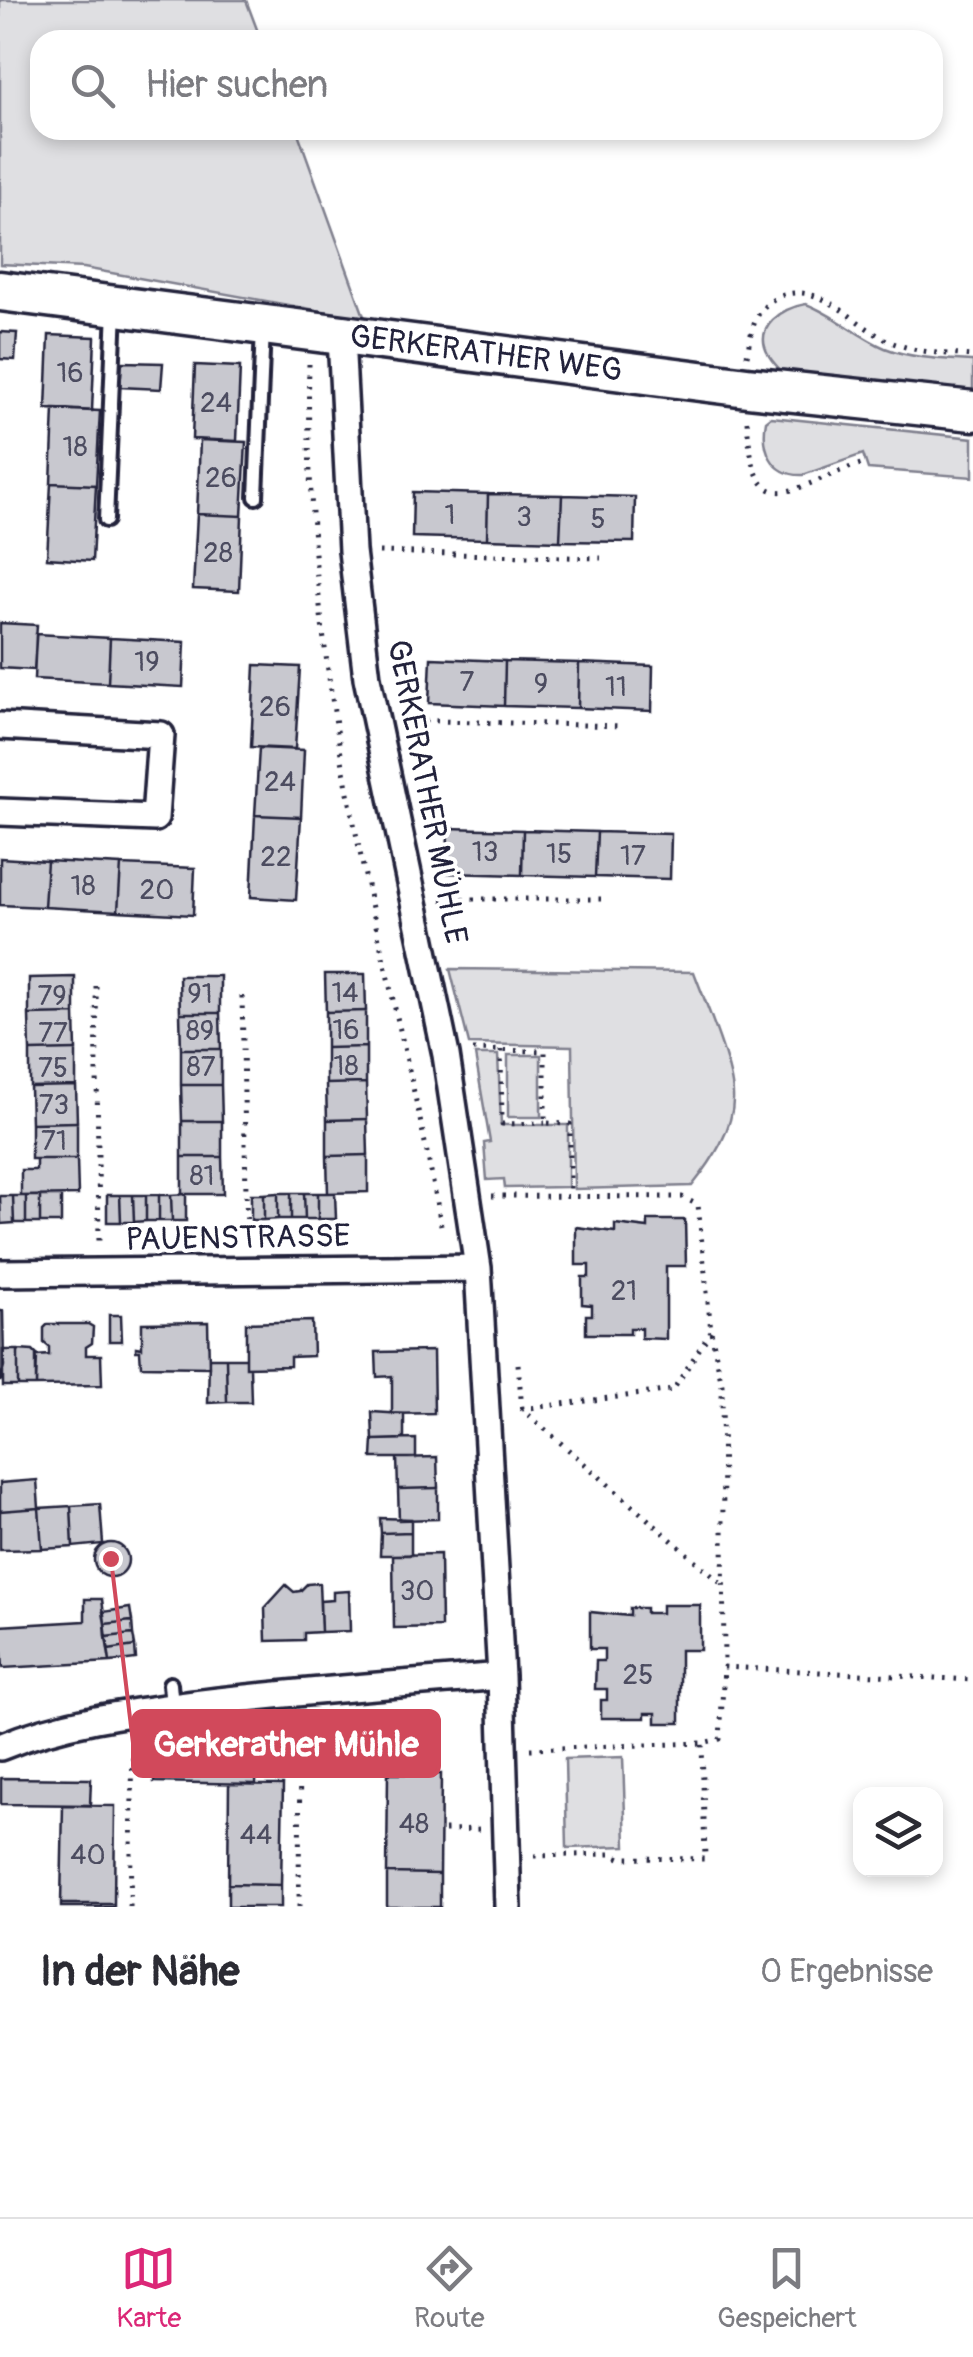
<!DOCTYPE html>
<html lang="de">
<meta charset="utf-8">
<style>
body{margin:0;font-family:Pangolin,sans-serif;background:#f7f7f7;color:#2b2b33}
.controls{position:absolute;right:30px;bottom:30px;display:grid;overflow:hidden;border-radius:20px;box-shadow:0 5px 15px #0003}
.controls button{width:90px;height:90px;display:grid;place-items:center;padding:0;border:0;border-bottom:2px solid #e1e1e2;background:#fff;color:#2b2b33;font:50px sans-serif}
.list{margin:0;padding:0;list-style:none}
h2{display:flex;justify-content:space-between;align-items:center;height:130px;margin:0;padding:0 40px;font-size:42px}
h2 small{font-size:32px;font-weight:400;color:#7c7c81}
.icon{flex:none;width:55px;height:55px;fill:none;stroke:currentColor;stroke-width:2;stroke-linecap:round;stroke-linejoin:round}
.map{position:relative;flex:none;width:973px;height:1907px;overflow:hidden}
.search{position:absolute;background:#fff;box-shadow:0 5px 15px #0003;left:30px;right:30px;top:30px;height:110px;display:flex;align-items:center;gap:25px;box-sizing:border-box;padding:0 35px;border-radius:30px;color:#7c7c81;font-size:38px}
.sheet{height:310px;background:#fff}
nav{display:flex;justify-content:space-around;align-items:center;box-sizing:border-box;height:140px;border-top:2px solid #e1e1e2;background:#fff;font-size:28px;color:#7c7c81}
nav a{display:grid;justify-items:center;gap:5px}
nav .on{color:#db2777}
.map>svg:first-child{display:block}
</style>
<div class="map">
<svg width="973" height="1907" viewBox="0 0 973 1907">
<rect width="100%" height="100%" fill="#fff"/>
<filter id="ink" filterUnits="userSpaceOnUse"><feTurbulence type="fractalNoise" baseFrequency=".01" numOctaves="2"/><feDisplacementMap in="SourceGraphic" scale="20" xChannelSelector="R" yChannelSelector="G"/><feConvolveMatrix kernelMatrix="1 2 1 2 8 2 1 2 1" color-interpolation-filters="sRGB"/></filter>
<g filter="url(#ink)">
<path fill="#dfdfe2" stroke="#80808e" stroke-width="2.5" d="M0 0H246L261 40H40V130H297L365 319 84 268 0 264Z
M806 304C835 315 857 336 885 348 913 359 943 359 973 361V390L784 374C779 368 771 361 768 354 753 326 783 308 806 304Z
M771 417 973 438V477L868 469 863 454 803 475C771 476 761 448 766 421Z
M450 969 694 972C705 1002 732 1064 733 1094 735 1128 712 1161 692 1186L574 1189 572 1046 469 1044Z
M475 1055H498L501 1125H568V1187L505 1188 504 1179 487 1180 484 1143 490 1142Z
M508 1055H541V1117H508Z
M623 1757 626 1846 567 1848 565 1759Z"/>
<path fill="#c8c8cf" stroke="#22223b" stroke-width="2.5" d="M0 332 17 333 15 360 0 359Z
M49 335 95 337 92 411 46 409Z
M122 362 163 363 161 389 120 387Z
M195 365 240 367 237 441 192 439Z
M54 409 100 411 96 485 51 483Z
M200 440 246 442 242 516 197 514Z
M51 483 96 485 92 561 47 558Z
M413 492 488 494 487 539 412 537Z
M488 494 562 495 560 541 487 539Z
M562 495 635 497 634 542 560 541Z
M197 514 242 516 239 591 193 589Z
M0 623 37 625 34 670 0 668Z
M36 634 110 638 108 683 34 679Z
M110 638 185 642 183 687 108 683Z
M431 658 505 661 504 706 429 703Z
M505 661 579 663 578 708 504 706Z
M579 663 653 666 652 711 578 708Z
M255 665 300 667 295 749 251 747Z
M259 748 304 750 301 817 255 815Z
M255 815 301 817 296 900 251 897Z
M448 828 523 830 522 875 447 873Z
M523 830 597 832 595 877 522 875Z
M597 832 671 834 670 879 595 877Z
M0 858 47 861 44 907 0 905Z
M47 861 121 865 118 911 44 907Z
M121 865 195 868 193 915 118 911Z
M325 974H365L366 1011 326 1012Z
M179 976H220V1013H180Z
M75 977V1014L29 1015V978Z
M366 1011V1047L326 1048V1012Z
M180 1013H220L221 1049H181Z
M75 1014 76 1050 30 1051 29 1015Z
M366 1047V1083L326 1084V1048Z
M181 1049H221V1085H181Z
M76 1050V1086L30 1087V1051Z
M366 1083 367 1119 327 1120 326 1084Z
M181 1085H221L222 1121H182Z
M76 1086 77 1122 31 1123 30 1087Z
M367 1119 368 1155 327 1156V1120Z
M182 1121H222V1157H182Z
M77 1122V1159H31V1123Z
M368 1155V1192L328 1193 327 1156Z
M182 1157H222L223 1194H182Z
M36 1159H77L78 1195 21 1196V1170H36Z
M278 1193H291V1219H278Z
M278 1193V1219L264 1220V1194Z
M291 1193H304L305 1219H291Z
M304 1193H318V1219H305Z
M318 1193H335L336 1219H318Z
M186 1194V1221H172L171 1195Z
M251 1194H264V1220H251Z
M107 1195H120L121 1222H107Z
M120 1195H133L134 1222H121Z
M133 1195H146V1221L134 1222Z
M146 1195H159V1221H146Z
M159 1195H171L172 1221H159Z
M0 1196H13L14 1223 1 1224Z
M13 1196H26V1223H14Z
M26 1196H40V1223H26Z
M40 1196H61V1223H40Z
M648 1220H685L686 1266H666V1339L641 1338V1328H630V1334H586V1315H592V1305L582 1304V1277H589V1265H576V1227L615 1232V1224L648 1228Z
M0 1311H3L4 1366 0 1382Z
M109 1315H121L122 1341H109Z
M312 1321 313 1356 290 1357V1366L246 1367V1323Z
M208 1322 209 1367 141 1366 140 1351H136V1347L142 1348V1323Z
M48 1324H88L93 1327 92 1343 86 1347V1355H101L102 1385 36 1386V1356L49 1355V1347L44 1343V1328Z
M3 1350H18V1386H3Z
M18 1350 33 1351 37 1355 36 1386H18Z
M433 1351 434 1413 392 1414V1376L377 1377 376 1352Z
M209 1358H226L227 1402 208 1403Z
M226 1358H246V1367H250L251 1402H227Z
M372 1412 404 1414V1439L373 1440Z
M416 1439V1458H372L373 1440Z
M437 1457 438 1488 398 1489 397 1458Z
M37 1480 39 1508 0 1511V1483Z
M438 1488V1519L399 1520 398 1489Z
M100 1504 103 1544 73 1547 71 1506Z
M71 1506 73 1547 42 1549 39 1508Z
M39 1508 42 1549 0 1550V1511Z
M380 1518 411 1519V1532L381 1533Z
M411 1532V1555H380L381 1533Z
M94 1560a17 17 0 1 1 34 0a17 17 0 1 1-34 0Z
M440 1554 441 1627 394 1628 393 1555Z
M319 1583 321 1632 304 1633V1640L266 1641 265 1608 286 1585 294 1592 300 1591 307 1584Z
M349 1591 350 1631 321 1632 320 1601 333 1600V1592Z
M85 1599H102L110 1662 3 1668 0 1626 85 1621Z
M662 1605H700V1650H680V1723H656V1713H645V1718H601V1700H607V1689H595L596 1661H604V1649H590V1612L630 1616V1608H646V1613H662Z
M130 1608 132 1621 105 1624 103 1612Z
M132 1621 133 1634 106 1637 105 1624Z
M133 1634 135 1646 108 1650 106 1637Z
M135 1646 136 1659 110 1662 108 1650Z
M155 1758 257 1760 256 1784 154 1782Z
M388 1774H441L440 1874 387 1873Z
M1 1778 91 1779 90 1805 1 1804Z
M229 1784 283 1785 281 1885 228 1884Z
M63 1805 115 1806 114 1904H61Z
M387 1873 440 1874V1907H387Z
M228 1884 281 1885V1907H228Z
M61 1904H114V1907H61Z"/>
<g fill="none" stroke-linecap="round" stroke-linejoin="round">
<g stroke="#22223b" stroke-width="20">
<path id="lane" d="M256 497 263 328
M106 520 115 309
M170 1684 172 1707"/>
</g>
<g stroke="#22223b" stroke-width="32">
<path id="street" d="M341 337 352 551 367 678 446 1055 478 1268 501 1676 508 1907
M0 726 161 735 155 818 0 812
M0 1273 478 1268
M0 1747C65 1720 133 1712 202 1703 301 1691 401 1684 501 1676"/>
</g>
<g stroke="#22223b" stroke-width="45">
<g id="secondary">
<path id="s1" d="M0 291 747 387 973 411"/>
</g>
</g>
<path stroke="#22223b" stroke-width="5" stroke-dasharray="2.5 8" stroke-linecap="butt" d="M747 356C751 332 754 308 778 297 823 278 856 330 896 344 920 353 948 354 973 356
M309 364C306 490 318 618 339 742 366 904 412 1063 441 1225
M747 421C755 531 791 485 861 464
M379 552 601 558
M404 720 621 726
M441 899H603
M96 986 99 1244
M242 996 247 1242
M473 1050 545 1051V1123L570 1124V1196
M501 1050 502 1124 545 1123
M492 1196 682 1197 698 1205 711 1331 722 1385 724 1667
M711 1331 673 1390 522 1409 724 1586
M518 1364 522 1409
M530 1749 702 1743 720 1739 724 1667 973 1680
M445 1830 482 1829
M534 1856 611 1854 620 1858 705 1859 702 1743
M130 1907 133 1741
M299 1907 300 1719"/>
<use href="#lane" stroke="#fff" stroke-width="12"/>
<use href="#street" stroke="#fff" stroke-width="25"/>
<use href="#secondary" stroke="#fff" stroke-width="38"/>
</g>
</g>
<g text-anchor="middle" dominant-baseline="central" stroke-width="8" stroke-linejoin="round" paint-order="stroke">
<g font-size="28" fill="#4c4c60">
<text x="70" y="373">16</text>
<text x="216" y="403">24</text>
<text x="75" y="447">18</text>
<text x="221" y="478">26</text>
<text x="450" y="515">1</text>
<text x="524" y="517">3</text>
<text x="598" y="519">5</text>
<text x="218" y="553">28</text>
<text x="147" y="662">19</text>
<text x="467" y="682">7</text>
<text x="541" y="684">9</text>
<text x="616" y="687">11</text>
<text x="275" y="707">26</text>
<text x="280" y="782">24</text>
<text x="485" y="852">13</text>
<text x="559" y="854">15</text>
<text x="633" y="856">17</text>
<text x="276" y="857">22</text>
<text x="83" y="886">18</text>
<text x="157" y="890">20</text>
<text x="345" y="993">14</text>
<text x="200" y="994">91</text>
<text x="52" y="996">79</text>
<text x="346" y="1030">16</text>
<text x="200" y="1031">89</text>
<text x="53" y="1033">77</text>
<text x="346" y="1066">18</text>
<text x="201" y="1067">87</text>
<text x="53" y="1068">75</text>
<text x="54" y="1105">73</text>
<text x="54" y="1141">71</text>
<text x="202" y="1176">81</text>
<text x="624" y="1291">21</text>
<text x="417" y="1591">30</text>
<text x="638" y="1675">25</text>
<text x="414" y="1824">48</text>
<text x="256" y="1835">44</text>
<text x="88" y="1855">40</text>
</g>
<g font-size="32" fill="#22223b" stroke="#fff">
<text stroke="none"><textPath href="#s1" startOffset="490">GERKERATHER WEG</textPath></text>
<text transform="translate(427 792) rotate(79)">GERKERATHER MÜHLE</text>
<text transform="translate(238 1238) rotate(-1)">PAUENSTRASSE</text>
</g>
</g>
<path fill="none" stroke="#d1495b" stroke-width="4" d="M111 1559L133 1743"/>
<circle fill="#d1495b" stroke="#fff" stroke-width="4" cx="111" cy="1559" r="10"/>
<rect fill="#d1495b" stroke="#d1495b" stroke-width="4" x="133" y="1711" width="306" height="65" rx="10"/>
<g font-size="35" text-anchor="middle" font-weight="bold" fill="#fff">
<text x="286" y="1756">Gerkerather Mühle</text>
</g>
</svg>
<div class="controls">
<button><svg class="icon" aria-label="layers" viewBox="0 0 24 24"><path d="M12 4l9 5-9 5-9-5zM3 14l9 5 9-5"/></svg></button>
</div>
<div class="search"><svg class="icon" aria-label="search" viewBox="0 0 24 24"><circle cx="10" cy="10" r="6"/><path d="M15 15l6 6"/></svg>Hier suchen</div>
</div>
<section class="sheet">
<h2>In der Nähe<small>0 Ergebnisse</small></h2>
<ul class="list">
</ul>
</section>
<nav>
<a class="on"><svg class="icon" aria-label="map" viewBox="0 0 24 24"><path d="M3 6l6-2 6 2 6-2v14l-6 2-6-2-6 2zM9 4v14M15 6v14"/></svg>Karte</a>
<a><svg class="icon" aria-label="directions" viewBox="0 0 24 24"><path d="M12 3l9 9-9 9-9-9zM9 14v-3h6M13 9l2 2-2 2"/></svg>Route</a>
<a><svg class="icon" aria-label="saved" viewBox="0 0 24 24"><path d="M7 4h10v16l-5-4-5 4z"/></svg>Gespeichert</a>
</nav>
